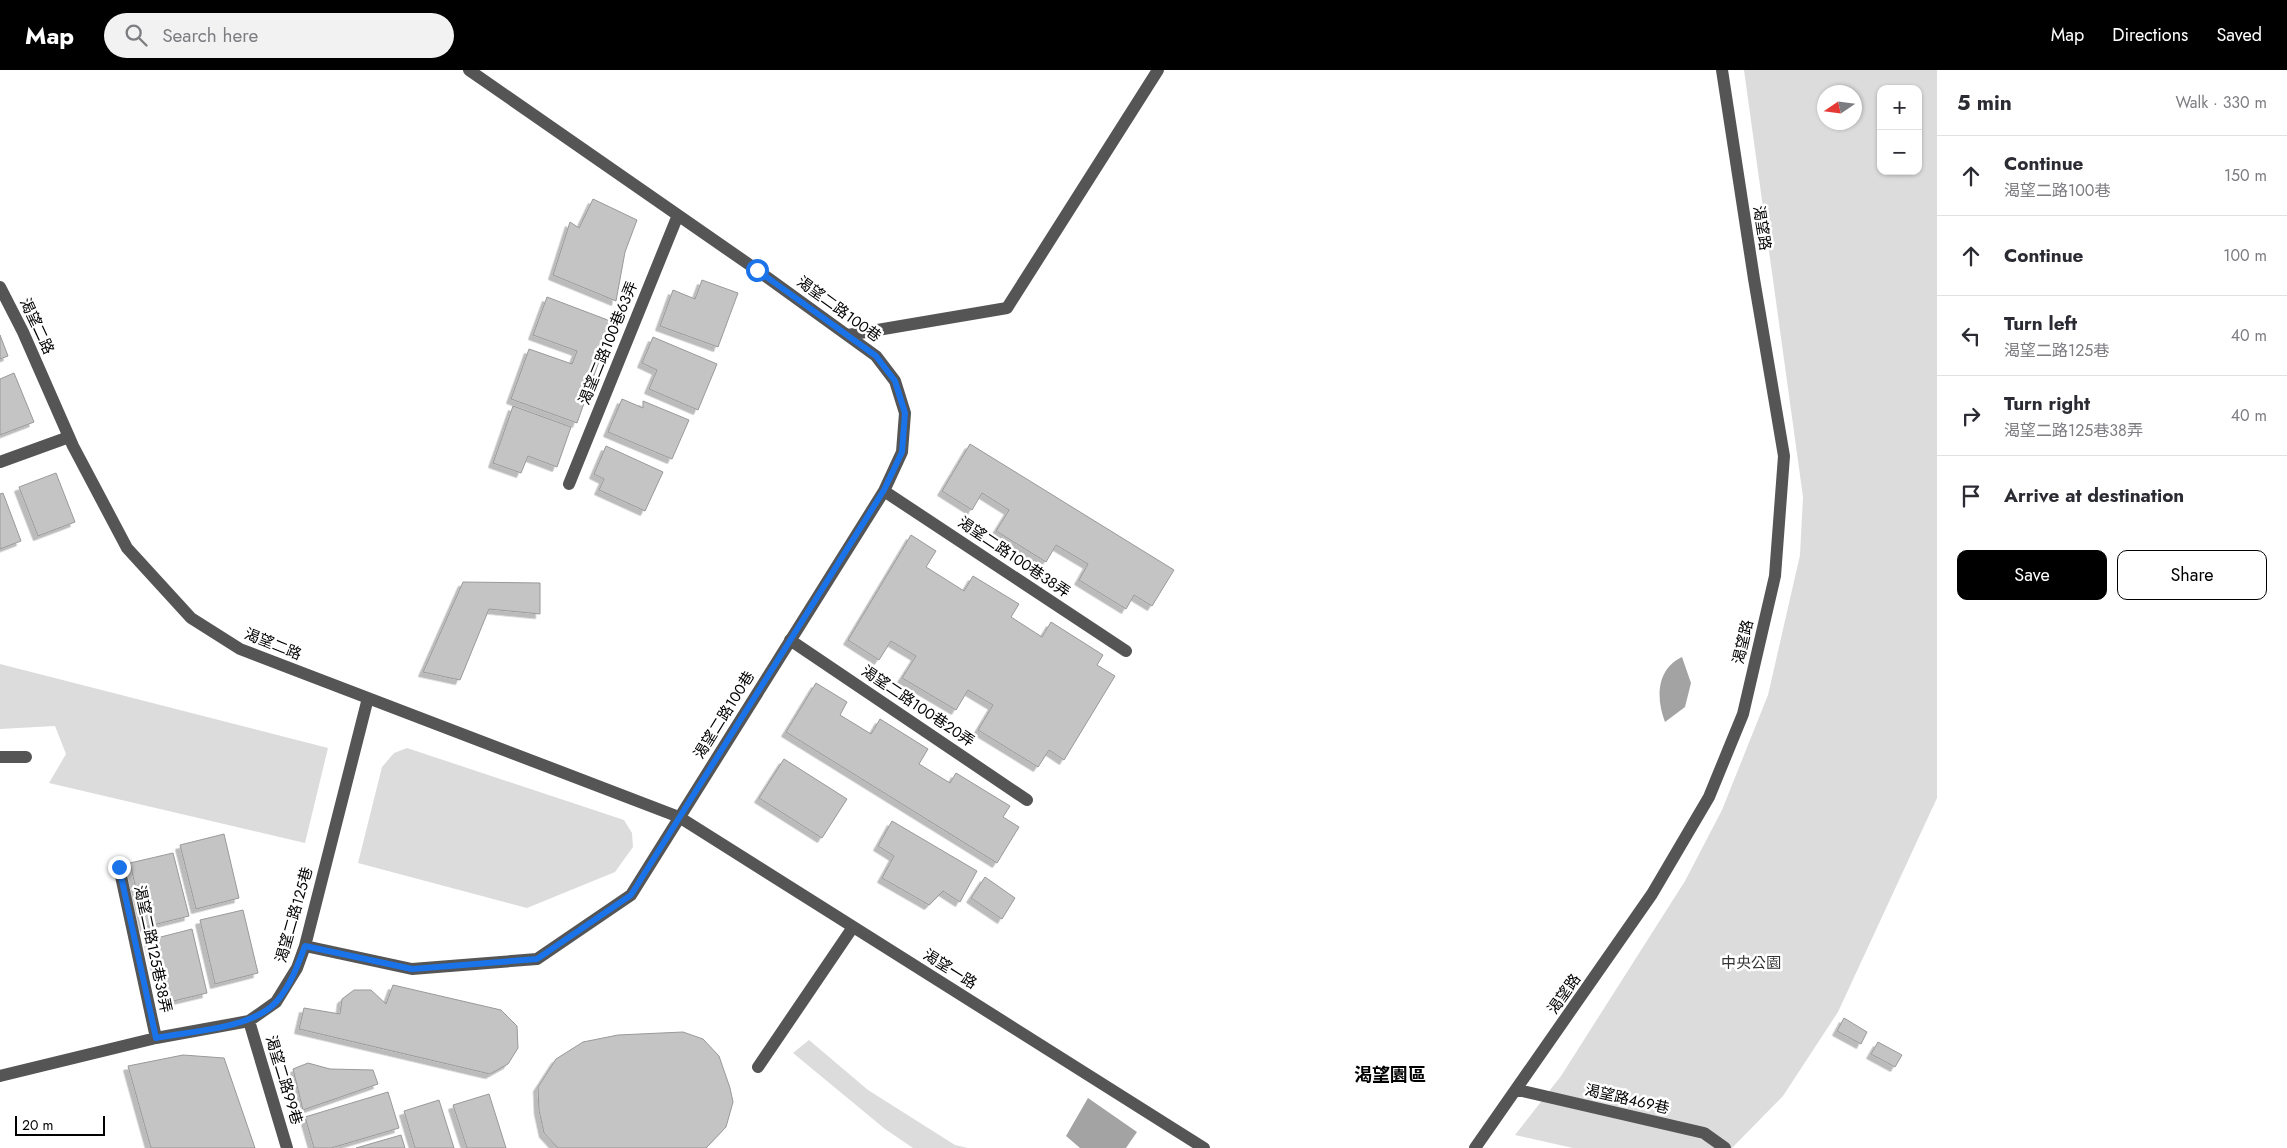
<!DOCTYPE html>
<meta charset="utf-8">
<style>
body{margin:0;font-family:Jost,"Noto Sans TC",sans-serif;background:#f2f2f3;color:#2b2b33}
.controls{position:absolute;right:15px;top:15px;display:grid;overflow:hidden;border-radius:10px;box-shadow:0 1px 4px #0004}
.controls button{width:45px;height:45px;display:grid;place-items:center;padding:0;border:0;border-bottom:1px solid #e1e1e2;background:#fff;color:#2b2b33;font:25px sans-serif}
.compass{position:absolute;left:1817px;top:15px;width:45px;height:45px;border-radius:50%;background:#fff;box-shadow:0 1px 4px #0004;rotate:257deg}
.scale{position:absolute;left:15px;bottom:12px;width:90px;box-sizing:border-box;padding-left:5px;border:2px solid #000;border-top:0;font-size:14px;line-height:18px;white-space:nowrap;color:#000;-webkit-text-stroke:4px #fff;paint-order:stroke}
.stop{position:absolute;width:15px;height:15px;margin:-11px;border:4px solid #1a73e8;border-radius:50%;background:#fff}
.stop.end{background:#1a73e8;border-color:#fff;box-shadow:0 1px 5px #0008}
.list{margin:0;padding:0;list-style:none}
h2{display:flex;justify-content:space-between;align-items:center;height:65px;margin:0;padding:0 20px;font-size:21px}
h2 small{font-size:16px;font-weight:400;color:#7c7c81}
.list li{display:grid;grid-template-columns:32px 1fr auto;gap:15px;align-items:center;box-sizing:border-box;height:80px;padding:0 20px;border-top:1px solid #e1e1e2}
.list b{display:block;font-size:19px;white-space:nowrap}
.list p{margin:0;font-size:16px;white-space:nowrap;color:#7c7c81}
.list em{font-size:16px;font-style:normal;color:#7c7c81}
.actions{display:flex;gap:10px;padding:15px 20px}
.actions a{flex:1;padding:11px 0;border:1px solid #000;border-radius:10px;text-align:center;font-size:18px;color:#000}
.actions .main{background:#000;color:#fff}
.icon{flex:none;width:28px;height:28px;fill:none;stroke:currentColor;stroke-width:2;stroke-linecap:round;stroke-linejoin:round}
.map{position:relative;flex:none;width:1937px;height:1078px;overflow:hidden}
header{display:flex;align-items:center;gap:30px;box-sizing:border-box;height:70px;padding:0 25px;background:#000;color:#fff}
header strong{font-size:24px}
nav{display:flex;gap:28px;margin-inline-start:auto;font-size:18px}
.search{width:350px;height:45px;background:#f2f2f3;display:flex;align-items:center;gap:12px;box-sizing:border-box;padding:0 18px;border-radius:28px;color:#7c7c81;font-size:19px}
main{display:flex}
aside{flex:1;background:#fff}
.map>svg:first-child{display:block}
</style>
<header>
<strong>Map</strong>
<div class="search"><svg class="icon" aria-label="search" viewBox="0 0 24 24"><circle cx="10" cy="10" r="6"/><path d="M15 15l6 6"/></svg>Search here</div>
<nav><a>Map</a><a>Directions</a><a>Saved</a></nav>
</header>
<main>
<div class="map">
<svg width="1937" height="1078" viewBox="0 0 1937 1078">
<defs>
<filter id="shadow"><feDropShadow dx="-4.5" dy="4.5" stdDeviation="0" flood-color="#0004"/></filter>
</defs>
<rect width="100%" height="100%" fill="#fff"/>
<path fill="#dcdcdc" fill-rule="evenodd" d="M1744 0H1937V728L1838 942 1783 1026 1732 1078H1573L1515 1065 1561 1006 1685 811 1722 740 1768 625 1800 485 1803 427ZM1881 19H1918V101H1881ZM1824 22H1854V52H1824Z
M0 594 328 678 305 773 49 713 66 684 55 656 0 659Z
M407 678 624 750 632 763 633 777 615 802 527 838 358 793 382 697 394 683Z
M809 970 868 1020 955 1075 968 1078H913L885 1059 793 983Z"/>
<path fill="#a3a3a3" d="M1682 587 1691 613 1685 637 1665 652C1656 629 1656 599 1682 587Z
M1088 1028 1137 1062 1126 1078H1080L1066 1066Z"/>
<path fill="#c4c4c4" stroke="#999" filter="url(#shadow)" d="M593 129 637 150 625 182 616 231 553 205 570 152 579 158Z
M702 210 738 223 718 277 660 256 673 220 695 229Z
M547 227 613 252 577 353 511 329 529 279 572 294 577 281 533 265Z
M0 265 8 286 0 289Z
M653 267 717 294 698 340 649 319 657 300 642 293Z
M14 303 34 352 0 365V309Z
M622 329 643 338V331L689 350 672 389 608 362Z
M513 336 571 357 557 397 528 386 521 403 493 393Z
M970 374 1174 500 1152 536 1134 525 1126 539 1079 510 1088 494 1056 475 1046 492 996 461 1009 440 982 423 972 440 942 421Z
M606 376 663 402 645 441 599 420 604 409 594 404Z
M56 403 75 452 38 466 19 417Z
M3 423 21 471 0 479V424Z
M911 465 936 481 926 497 964 521 973 506 1019 534 1011 547 1042 567 1051 552 1103 585 1097 595 1115 606 1064 690 1049 680 1038 697 978 660 993 635 968 620 956 640 902 608 916 586 891 571 879 590 848 570Z
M463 512 540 513V544L489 539 460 610 423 602Z
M816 613 847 632 840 645 871 664 880 649 928 679 919 694 950 713 956 703 1010 736 1003 747 1019 757 997 793 786 662Z
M784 689 847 729 822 768 759 728Z
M892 751 977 801 960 832 943 821 929 835 882 808 894 786 878 776Z
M224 764 239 828 196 839 180 775Z
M173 783 189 846 145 857 130 793Z
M985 807 1015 828 1002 849 971 828Z
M243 840 258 903 215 914 200 850Z
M192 859 207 923 165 933 149 870Z
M393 915 501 940 517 956 518 978 508 994 490 1004 299 959 304 938 340 944 342 929 354 920H371L386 934Z
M1844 948 1867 962 1861 974 1837 961Z
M683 962 703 969 719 986 730 1018 733 1032 726 1057 706 1078H558L544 1063 539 1040 538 1017 556 989 583 972 618 965Z
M1878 972 1902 985 1895 997 1871 984Z
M183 985 224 988 255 1078H151L128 996Z
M308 993 330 999 373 1000 378 1014 303 1040 293 999Z
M388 1022 399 1058 331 1078H314L305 1047Z
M489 1024 506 1078H467L453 1035Z
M439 1030 454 1078H415L404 1041Z
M401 1065 405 1078H356Z"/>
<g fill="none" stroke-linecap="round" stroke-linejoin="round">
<path stroke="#555" stroke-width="12" d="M0 217 23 262 73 376 127 478 191 548 240 579 679 747 1204 1078
M848 265 1007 238 1158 0
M0 392 69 367
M569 414 678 145
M884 421 1126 581
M790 570 1027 730
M0 687H26
M119 797 156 968
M305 876 412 899 537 889 631 825 884 421 902 382 905 343 895 311 876 286 757 200 469 0
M249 951 287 1078
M758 997 853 857
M0 1006 156 968 249 951 276 932 297 898 305 876 368 628
M1518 1020 1704 1063 1725 1078
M1475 1078 1652 824 1709 727 1743 644 1775 506 1784 386 1754 209 1722 0"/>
</g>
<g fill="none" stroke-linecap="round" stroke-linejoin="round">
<path stroke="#1a73e8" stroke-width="6" d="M119 797 156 968C191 961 253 959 277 931 290 916 298 895 305 876L412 899 537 889 631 825 884 420 902 382 905 343 895 311 876 286 757 200"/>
</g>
<g text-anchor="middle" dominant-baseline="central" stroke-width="5" stroke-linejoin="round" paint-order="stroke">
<g font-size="15" fill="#000" stroke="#fff">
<text transform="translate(1762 158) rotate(81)">渴望路</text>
<text transform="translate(839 239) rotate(36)">渴望二路100巷</text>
<text transform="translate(37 256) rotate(65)">渴望二路</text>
<text transform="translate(608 273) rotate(-68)">渴望二路100巷63弄</text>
<text transform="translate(1014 487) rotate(34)">渴望二路100巷38弄</text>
<text transform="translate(1743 572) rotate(-77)">渴望路</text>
<text transform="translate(273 574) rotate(22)">渴望二路</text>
<text transform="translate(918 636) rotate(34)">渴望二路100巷20弄</text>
<text transform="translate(724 645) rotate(-58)">渴望二路100巷</text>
<text transform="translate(294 845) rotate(-74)">渴望二路125巷</text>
<text transform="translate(153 879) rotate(78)">渴望二路125巷38弄</text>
<text transform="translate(950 899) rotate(32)">渴望一路</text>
<text transform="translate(1564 924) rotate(-55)">渴望路</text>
<text transform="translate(284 1010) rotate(73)">渴望二路99巷</text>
<text transform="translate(1627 1029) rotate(13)">渴望路469巷</text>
</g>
<g font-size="15" fill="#333" stroke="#fff">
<text x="1751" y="893">中央公園</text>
</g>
<g font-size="18" font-weight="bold" fill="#000" stroke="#fff">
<text x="1390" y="1005">渴望園區</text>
</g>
</g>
</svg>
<div class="controls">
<button>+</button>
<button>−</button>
</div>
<svg class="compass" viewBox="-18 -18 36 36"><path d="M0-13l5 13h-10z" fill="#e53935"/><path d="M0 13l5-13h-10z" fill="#7c7c81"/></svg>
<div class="scale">20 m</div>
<div class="stop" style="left:757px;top:200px"></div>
<div class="stop end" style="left:119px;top:797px"></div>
</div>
<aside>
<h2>5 min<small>Walk · 330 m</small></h2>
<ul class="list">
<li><svg class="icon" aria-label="ahead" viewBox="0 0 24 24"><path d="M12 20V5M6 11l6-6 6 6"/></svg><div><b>Continue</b><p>渴望二路100巷</p></div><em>150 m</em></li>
<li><svg class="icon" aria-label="ahead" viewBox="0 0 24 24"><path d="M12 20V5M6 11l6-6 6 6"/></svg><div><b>Continue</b></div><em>100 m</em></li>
<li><svg class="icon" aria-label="left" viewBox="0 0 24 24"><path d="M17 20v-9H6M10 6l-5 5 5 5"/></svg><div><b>Turn left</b><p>渴望二路125巷</p></div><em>40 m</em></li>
<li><svg class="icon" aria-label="right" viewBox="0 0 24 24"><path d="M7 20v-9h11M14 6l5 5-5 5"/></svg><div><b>Turn right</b><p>渴望二路125巷38弄</p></div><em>40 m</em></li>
<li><svg class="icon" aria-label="arrive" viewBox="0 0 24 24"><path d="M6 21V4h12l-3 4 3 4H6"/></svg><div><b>Arrive at destination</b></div></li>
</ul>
<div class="actions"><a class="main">Save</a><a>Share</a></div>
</aside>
</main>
